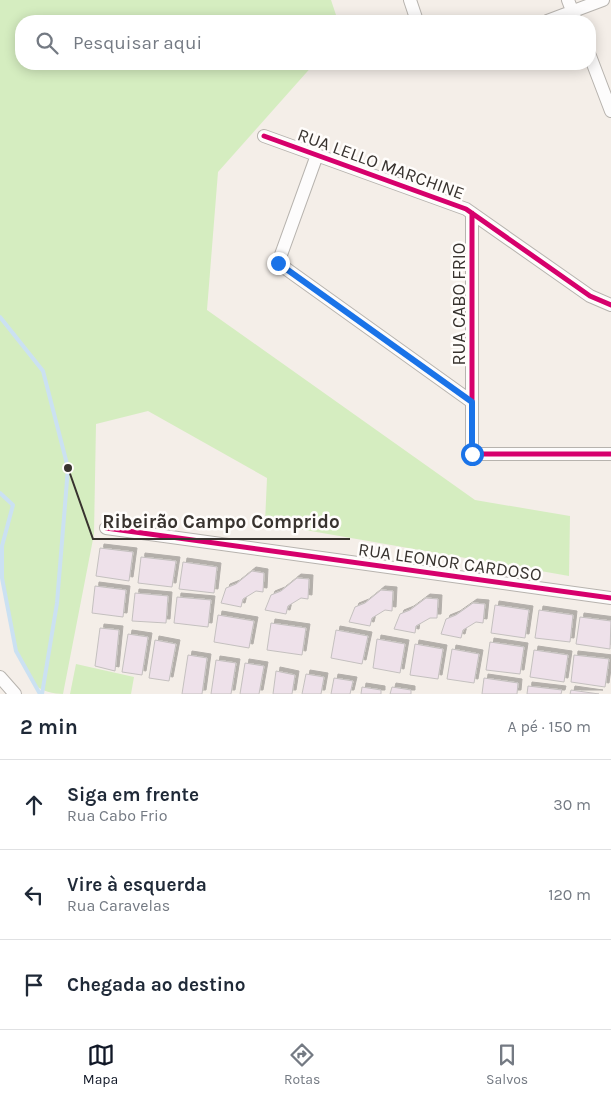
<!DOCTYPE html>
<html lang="pt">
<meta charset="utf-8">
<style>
body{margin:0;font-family:Karla,sans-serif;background:#f2f2f3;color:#1f2937}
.stop{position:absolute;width:15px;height:15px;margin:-11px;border:4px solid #1a73e8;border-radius:50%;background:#fff}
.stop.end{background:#1a73e8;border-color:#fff;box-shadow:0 1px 5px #0008}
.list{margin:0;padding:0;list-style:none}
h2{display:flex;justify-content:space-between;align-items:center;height:65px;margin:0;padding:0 20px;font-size:21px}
h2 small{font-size:16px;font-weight:400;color:#747a83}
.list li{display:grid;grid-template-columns:32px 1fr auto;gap:15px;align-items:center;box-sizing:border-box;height:90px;padding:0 20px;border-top:1px solid #e0e1e3}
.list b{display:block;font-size:19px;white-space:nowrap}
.list p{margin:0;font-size:16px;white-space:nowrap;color:#747a83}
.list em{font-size:16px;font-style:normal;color:#747a83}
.icon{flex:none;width:28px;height:28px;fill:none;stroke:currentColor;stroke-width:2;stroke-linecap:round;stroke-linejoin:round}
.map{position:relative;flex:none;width:611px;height:694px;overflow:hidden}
.search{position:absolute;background:#fff;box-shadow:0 2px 12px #0003;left:15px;right:15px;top:15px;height:55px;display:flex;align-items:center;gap:12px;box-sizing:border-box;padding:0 18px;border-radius:20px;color:#747a83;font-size:19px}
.sheet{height:335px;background:#fff}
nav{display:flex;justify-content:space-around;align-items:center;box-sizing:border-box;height:70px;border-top:1px solid #e0e1e3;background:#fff;font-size:14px;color:#747a83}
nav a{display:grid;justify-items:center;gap:2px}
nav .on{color:#111827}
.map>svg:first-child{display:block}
</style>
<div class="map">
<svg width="611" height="694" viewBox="0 0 611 694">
<defs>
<filter id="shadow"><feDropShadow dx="4" dy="-4" stdDeviation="0" flood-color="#0004"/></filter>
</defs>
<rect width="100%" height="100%" fill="#f4eee8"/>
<path fill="#d5edc0" d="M0 0H331L338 21H21V64H314L218 172 207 310 475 500 570 516 569 576 265 523 267 478 148 411 96 424 94 534 63 694C55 694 40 691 34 684 10 654 2 585 0 547Z
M76 664 134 677 131 694H70Z"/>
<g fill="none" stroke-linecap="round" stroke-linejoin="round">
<path stroke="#cbe1f2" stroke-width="4" d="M0 317 43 371 68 468 57 603 42 694
M0 493 13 505 2 546V578L16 651 40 694"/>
</g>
<path fill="#eee1ea" stroke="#c4c0bf" filter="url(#shadow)" d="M100 548 133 552 129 581 96 576Z
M141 557 176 561 172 587 138 583Z
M183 562 217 567 214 593 179 589Z
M252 571 264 573 263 592 256 591 243 599 241 607 221 603 226 588 236 584Z
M297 578 309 579 308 599 301 598 288 606 286 614 265 610 271 595 281 591Z
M95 586 126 590 123 617 92 613Z
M381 590 393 591 392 611 385 610 372 618 370 626 349 622 355 607 365 603Z
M135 593 168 596 166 623 132 621Z
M177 597 211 600 208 627 174 623Z
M426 598 438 599 437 618H430L416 626 415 633 394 629 400 614 410 610Z
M473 603 485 604 483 623 476 622 463 630 461 638 441 634 446 619 456 615Z
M495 605 529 610 525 638 491 633Z
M539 610 573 615 570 642 535 638Z
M218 615 254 621 249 648 214 642Z
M580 617 611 621 610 649 576 644Z
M271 623 306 628 302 655 267 650Z
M100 628 119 630 115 671 95 666Z
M336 630 368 636 362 664 331 658Z
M128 634 148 637 142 675 122 672Z
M377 639 405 644 400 673 373 668Z
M155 640 176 644 169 681 149 678Z
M490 642 524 647 520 674 486 670Z
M415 644 443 649 438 679 410 675Z
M452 649 479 654 474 683 447 679Z
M534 650 568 655 564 682 530 677Z
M188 655 207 658 202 694H182Z
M574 655 609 659 605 687 571 682Z
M216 660 236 663 231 694H211Z
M245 663 264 666 259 694H240Z
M276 671 295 675 292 694H273Z
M306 674 324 677 321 694H302Z
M334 678 353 681 350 694H331Z
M484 678 518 683 517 694H482Z
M528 686 562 690 561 694H527Z
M362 687 381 690V694H361Z
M392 687 411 690V694H390Z
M571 690 599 694H570Z"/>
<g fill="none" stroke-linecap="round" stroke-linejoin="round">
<g stroke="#b7b3ae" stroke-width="14">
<path id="minor" d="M410 0 417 21
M568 0 576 21
M547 21 603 0
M590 56 611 111
M264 136 466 209 590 296 611 305
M317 155 278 263 472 402
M472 213V454H611
M106 528 611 598
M0 677 15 694"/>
</g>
<use href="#minor" stroke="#fdfcfc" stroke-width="12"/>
<g stroke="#fffdfb" stroke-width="8">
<path id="cycleway" d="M264 136 466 209 590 296 611 305
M472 213V454H611
M106 528 611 598"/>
</g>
<use href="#cycleway" stroke="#d6006c" stroke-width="5"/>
</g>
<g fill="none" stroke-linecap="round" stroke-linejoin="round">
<path stroke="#1a73e8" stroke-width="6" d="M278 263 472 402V454"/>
</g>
<g text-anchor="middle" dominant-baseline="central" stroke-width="5" stroke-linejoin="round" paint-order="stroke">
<g font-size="18" fill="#38332f" stroke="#fffdfb">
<text transform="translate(381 164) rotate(20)">RUA LELLO MARCHINE</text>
<text transform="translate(459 304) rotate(-90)">RUA CABO FRIO</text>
<text transform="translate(450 562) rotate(8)">RUA LEONOR CARDOSO</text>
</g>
</g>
<path fill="none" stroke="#38332f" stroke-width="2" d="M68 468L93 539H350"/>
<circle fill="#38332f" stroke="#fffdfb" stroke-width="2" cx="68" cy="468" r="5"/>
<g font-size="19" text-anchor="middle" font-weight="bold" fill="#38332f" stroke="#fffdfb" stroke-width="5" stroke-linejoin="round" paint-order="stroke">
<text x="221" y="528">Ribeirão Campo Comprido</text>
</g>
</svg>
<div class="stop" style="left:472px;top:454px"></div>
<div class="stop end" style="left:278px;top:263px"></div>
<div class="search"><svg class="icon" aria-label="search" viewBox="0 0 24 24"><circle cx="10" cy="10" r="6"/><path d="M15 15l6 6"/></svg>Pesquisar aqui</div>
</div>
<section class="sheet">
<h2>2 min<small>A pé · 150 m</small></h2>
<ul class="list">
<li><svg class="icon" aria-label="ahead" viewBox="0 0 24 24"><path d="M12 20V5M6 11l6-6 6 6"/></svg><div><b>Siga em frente</b><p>Rua Cabo Frio</p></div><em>30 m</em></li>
<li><svg class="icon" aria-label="left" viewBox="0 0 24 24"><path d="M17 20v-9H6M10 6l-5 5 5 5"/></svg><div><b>Vire à esquerda</b><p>Rua Caravelas</p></div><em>120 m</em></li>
<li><svg class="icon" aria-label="arrive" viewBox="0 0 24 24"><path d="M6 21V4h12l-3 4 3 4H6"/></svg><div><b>Chegada ao destino</b></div></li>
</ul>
</section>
<nav>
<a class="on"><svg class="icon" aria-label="map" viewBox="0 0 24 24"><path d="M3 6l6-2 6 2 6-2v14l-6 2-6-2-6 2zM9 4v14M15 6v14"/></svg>Mapa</a>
<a><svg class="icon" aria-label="directions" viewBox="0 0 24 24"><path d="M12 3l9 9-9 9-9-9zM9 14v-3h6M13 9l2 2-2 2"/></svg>Rotas</a>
<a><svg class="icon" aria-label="saved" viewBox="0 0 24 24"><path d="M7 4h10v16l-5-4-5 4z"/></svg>Salvos</a>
</nav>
